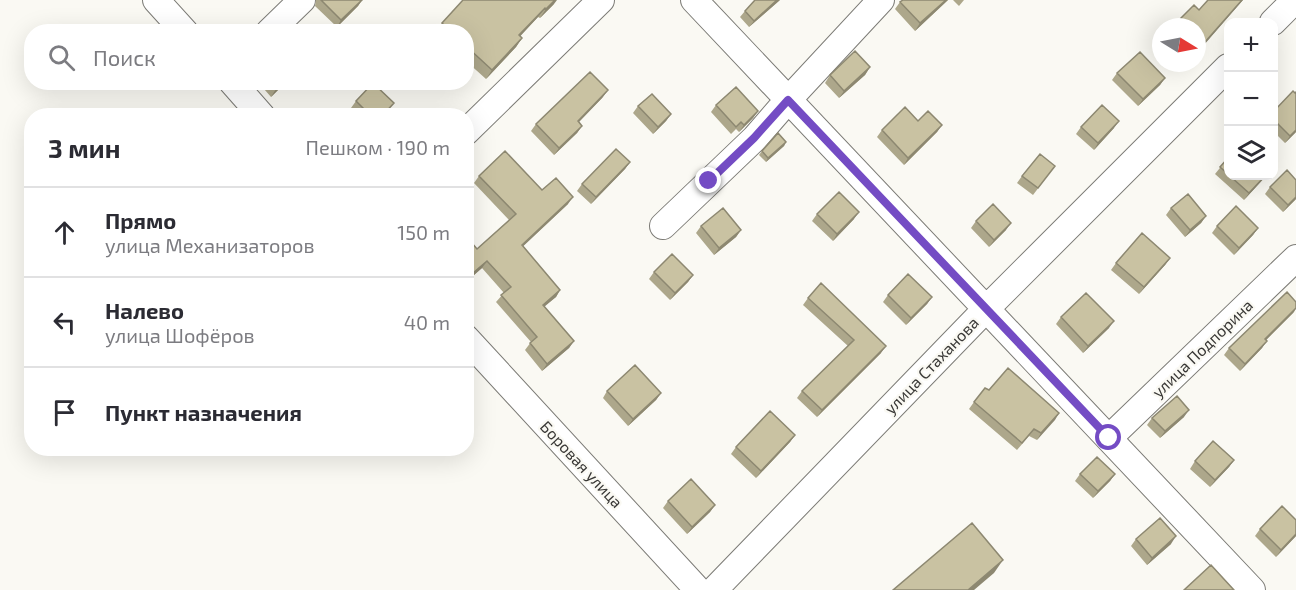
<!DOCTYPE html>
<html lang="ru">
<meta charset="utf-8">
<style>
body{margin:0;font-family:"Exo 2",sans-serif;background:#f7f7f7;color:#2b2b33}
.controls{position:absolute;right:18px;top:18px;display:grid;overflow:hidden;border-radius:12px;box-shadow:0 6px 24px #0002}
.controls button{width:54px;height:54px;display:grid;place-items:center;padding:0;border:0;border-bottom:2px solid #e1e1e2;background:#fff;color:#2b2b33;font:30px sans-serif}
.compass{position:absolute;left:1152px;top:18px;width:54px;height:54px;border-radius:50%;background:#fff;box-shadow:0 6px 24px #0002;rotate:100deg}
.stop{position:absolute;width:18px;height:18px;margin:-14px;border:4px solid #744cc4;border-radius:50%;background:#fff}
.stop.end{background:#744cc4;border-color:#fff;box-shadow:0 2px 6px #0008}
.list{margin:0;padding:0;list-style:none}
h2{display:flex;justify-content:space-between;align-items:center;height:78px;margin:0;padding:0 24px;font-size:26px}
h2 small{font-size:20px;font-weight:400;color:#7c7c81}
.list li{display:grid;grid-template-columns:39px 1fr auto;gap:18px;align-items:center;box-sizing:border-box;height:90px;padding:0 24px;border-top:2px solid #e1e1e2}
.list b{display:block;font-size:22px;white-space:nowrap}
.list p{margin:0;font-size:20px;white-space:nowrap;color:#7c7c81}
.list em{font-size:20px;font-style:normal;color:#7c7c81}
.icon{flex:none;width:33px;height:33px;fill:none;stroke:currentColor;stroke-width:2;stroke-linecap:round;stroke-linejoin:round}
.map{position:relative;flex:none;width:1296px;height:590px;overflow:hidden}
.search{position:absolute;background:#fff;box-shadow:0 6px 24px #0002;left:24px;top:24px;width:450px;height:66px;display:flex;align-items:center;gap:15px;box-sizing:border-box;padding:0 21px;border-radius:24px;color:#7c7c81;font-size:22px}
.panel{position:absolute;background:#fff;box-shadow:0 6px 24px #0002;left:24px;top:108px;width:450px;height:348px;border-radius:24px}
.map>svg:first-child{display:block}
</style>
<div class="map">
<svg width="1296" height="590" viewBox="0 0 1296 590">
<rect width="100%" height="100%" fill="#faf9f3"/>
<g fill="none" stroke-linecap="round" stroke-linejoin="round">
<g stroke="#7c7b76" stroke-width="28">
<path id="street" d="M156 0 185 32
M694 0 1252 590
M1273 22 1295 0
M269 32 302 0
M232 82 262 116
M466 132 601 0
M663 226 755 138 788 100 881 0
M466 338 698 590
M1109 438 1296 258
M714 590 986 309 1228 67"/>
</g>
<use href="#street" stroke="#fff" stroke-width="26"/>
</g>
<path fill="#ada78b" d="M316 0H362L358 6 337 27 315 6Z
M780 0 749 27 740 17 745 11Z
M948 0 915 31 895 9 900 2Z
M953 0H964L959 6Z
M554 4 540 18 538 17 520 36 522 38 516 47 486 79 466 61V32H436L442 23Z
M870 67 865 75 839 98 825 83 830 75Z
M1117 73 1165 78 1160 85 1138 106 1112 80Z
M258 82H286L271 97Z
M1295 93 1296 132 1285 143 1274 132V111Z
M603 97 579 122 582 126 577 133 554 155 531 131 536 124Z
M356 101 389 110 384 116H359L351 108Z
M716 105 758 111 753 118 739 132 736 129 731 134 711 112Z
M638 106 671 114 666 121 653 134 633 113Z
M918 121 942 125 937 132 904 165 877 137 882 130Z
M1081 127 1114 128 1094 150 1076 134Z
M786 142 784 146 766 162 759 155 762 151Z
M1228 158V176H1266L1244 200 1215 174Z
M630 162 625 169 591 204 577 191 582 184Z
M1055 166 1033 195 1017 183 1022 176Z
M479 176 542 190 568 204 523 246 560 290 556 297 544 306 574 341 569 348 542 371 525 350 531 342 496 302 504 293 482 268 466 282V236L477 249 509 220 474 183Z
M1296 180V199L1283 212 1265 194 1270 187Z
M1171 208 1206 216 1201 223 1185 237 1166 215Z
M817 214 854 219 833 241 812 221Z
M976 221 1006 230 989 247 971 228Z
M701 226 741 230 736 237 714 255 696 233Z
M1217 226 1258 228 1253 235 1234 255 1212 233Z
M1170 258 1165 265 1139 294 1111 270 1116 263Z
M654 272 693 275 688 282 670 300 649 279Z
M888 295 932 297 927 304 906 325 883 302Z
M808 298 881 353 817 417 797 398 802 391 848 346 803 305Z
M1294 312 1266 340 1262 348 1240 371 1224 355 1229 348Z
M1061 317 1109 328 1083 353 1056 324Z
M989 390 1059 413 1037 440 1029 436 1017 450 969 409 974 402Z
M607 391 661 393 656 400 628 426 603 398Z
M1184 417 1160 438 1147 425 1152 418Z
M795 435 790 442 756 478 731 454 736 447Z
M1234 460 1229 467 1210 487 1190 469 1195 461Z
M1080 474H1115L1110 481 1093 498 1075 481Z
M668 501 715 505 710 512 687 534 663 508Z
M1296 520V536L1276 557 1255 536 1260 529Z
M1136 539 1171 544 1147 565 1131 546Z"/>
<path fill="#8d8871" d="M362 0 358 6 337 27 341 20Z
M555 0H557L554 4 540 18 546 9Z
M777 0H780L749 27 754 21Z
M946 0H948L915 31 920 23Z
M1242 0H1243L1197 53 1198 50Z
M545 8 538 17 513 44 519 35Z
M522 38 516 47 486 79 492 70Z
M870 67 865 75 839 98 844 91Z
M1165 78 1160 85 1138 106 1143 99Z
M284 82H286L271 97 276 89Z
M608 90 603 97 573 128 578 121Z
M758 111 753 118 739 132 744 125Z
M671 114 666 121 653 134 658 127Z
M1119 121 1114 128 1094 150 1098 143Z
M942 125 937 132 904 165 908 158Z
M582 126 577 133 554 155 559 148Z
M1296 130V132L1285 143 1290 136Z
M786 142 784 146 766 162 768 158Z
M630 162 625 169 591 204 596 197Z
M1265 176H1266L1244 200 1249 193Z
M573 197 568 204 517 252 522 245Z
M1296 197V199L1283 212 1288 205Z
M859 212 854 219 833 241 837 234Z
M1206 216 1201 223 1185 237 1190 230Z
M1011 223 1006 230 989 247 994 240Z
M1258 228 1253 235 1234 255 1239 248Z
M741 230 736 237 714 255 719 248Z
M1170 258 1165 265 1139 294 1144 287Z
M487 261 482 268 466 282V279Z
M693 275 688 282 670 300 675 293Z
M560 290 556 297 538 312 543 305Z
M932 297 927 304 906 325 911 318Z
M1296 308 1294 312 1260 346 1265 339Z
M1114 321 1109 328 1083 353 1088 346Z
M574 341 569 348 542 371 547 364Z
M1267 341 1262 348 1240 371 1245 364Z
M886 346 881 353 817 417 822 410Z
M661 393 656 400 628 426 633 419Z
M1189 410 1184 417 1160 438 1165 431Z
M1059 413 1055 420 1037 440 1041 433Z
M795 435 790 442 756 478 761 471Z
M1234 460 1229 467 1210 487 1215 480Z
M1115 474 1110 481 1093 498 1098 491Z
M715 505 710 512 687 534 692 527Z
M1296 534V536L1276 557 1281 550Z
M1176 536 1171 544 1147 565 1152 558Z
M1003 560 994 573 974 590H968Z"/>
<path fill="#c9c2a2" stroke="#8d8871" stroke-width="1.5" d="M321 0H362L341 20Z
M463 0H555L546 9 545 8 519 35 522 38 492 70 466 46V32H451L442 23Z
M755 0H777L754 21 745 11Z
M903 0H946L920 23 900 2Z
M1208 0H1242L1198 50 1197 48V27H1175L1173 26 1194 5 1199 10Z
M855 51 870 67 844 91 830 75Z
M1140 52 1165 78 1143 99 1117 73Z
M590 72 608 90 578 121 582 126 559 148 536 124Z
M270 82H284L276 89Z
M373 83 394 103 382 116H371L356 101Z
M736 87 758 111 744 125 741 122 736 127 716 105Z
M1293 91 1295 93 1296 92V130L1290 136 1274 120V111Z
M652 94 671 114 658 127 638 106Z
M1102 105 1119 121 1098 143 1081 127Z
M905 107 918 121 928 111 942 125 908 158 882 130Z
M778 133 786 142 768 158 762 151Z
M616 149 630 162 596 197 582 184Z
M505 151 542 190 556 178 573 197 522 245 560 290 543 305 574 341 547 364 530 343 537 337 501 295 511 287 487 261 466 279V236L477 249 516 214 479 176Z
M1040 154 1055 166 1038 188 1022 176Z
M1228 158V174L1220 167Z
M1287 170 1296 180V197L1288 205 1270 187Z
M1230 176H1265L1249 193Z
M839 192 859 212 837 234 817 214Z
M1188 194 1206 216 1190 230 1171 208Z
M993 204 1011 223 994 240 976 221Z
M1236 206 1258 228 1239 248 1217 226Z
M723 208 741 230 719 248 701 226Z
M1142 233 1170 258 1144 287 1116 263Z
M672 254 693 275 675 293 654 272Z
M908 274 932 297 911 318 888 295Z
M821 283 886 346 822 410 802 391 854 340 808 298Z
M1287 292 1296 302V308L1265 339 1267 341 1245 364 1229 348Z
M1086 293 1114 321 1088 346 1061 317Z
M635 365 661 393 633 419 607 391Z
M1008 368 1059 413 1041 433 1034 429 1022 443 974 402 985 388 989 390Z
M1177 396 1189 410 1165 431 1152 418Z
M770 411 795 435 761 471 736 447Z
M1213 441 1234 460 1215 480 1195 461Z
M1097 457 1115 474 1098 491 1080 474Z
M691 479 715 505 692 527 668 501Z
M1282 506 1296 520V534L1281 550 1260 529Z
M1160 518 1176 536 1152 558 1136 539Z
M972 523 1003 560 968 590H893Z
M1211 565 1234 590H1184Z"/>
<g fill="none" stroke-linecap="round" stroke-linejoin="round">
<path stroke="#744cc4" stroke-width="8" d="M709 181 754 138 788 100 1109 438"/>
</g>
<g text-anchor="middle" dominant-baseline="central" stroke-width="4.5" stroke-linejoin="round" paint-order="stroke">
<g font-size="16" fill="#393836" stroke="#faf9f3">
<text transform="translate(1202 348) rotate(-44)">улица Подпорина</text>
<text transform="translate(931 365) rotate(-46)">улица Стаханова</text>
<text transform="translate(582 464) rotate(47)">Боровая улица</text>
</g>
</g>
</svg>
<div class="controls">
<button>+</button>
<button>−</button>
<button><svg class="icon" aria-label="layers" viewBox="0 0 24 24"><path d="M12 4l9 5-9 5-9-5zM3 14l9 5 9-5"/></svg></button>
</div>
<svg class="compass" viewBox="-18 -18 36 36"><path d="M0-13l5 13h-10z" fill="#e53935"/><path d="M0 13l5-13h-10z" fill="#7c7c81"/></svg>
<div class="stop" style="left:1109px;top:438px"></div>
<div class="stop end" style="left:709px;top:181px"></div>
<div class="search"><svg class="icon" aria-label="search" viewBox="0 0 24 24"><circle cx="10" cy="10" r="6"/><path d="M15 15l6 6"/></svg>Поиск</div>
<section class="panel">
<h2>3 мин<small>Пешком · 190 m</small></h2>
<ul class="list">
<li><svg class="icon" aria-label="ahead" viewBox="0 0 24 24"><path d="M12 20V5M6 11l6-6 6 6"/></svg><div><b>Прямо</b><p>улица Механизаторов</p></div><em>150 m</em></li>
<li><svg class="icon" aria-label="left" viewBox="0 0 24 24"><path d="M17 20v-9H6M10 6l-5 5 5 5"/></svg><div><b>Налево</b><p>улица Шофёров</p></div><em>40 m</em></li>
<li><svg class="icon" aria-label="arrive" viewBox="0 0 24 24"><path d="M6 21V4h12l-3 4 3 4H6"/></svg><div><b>Пункт назначения</b></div></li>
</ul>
</section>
</div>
